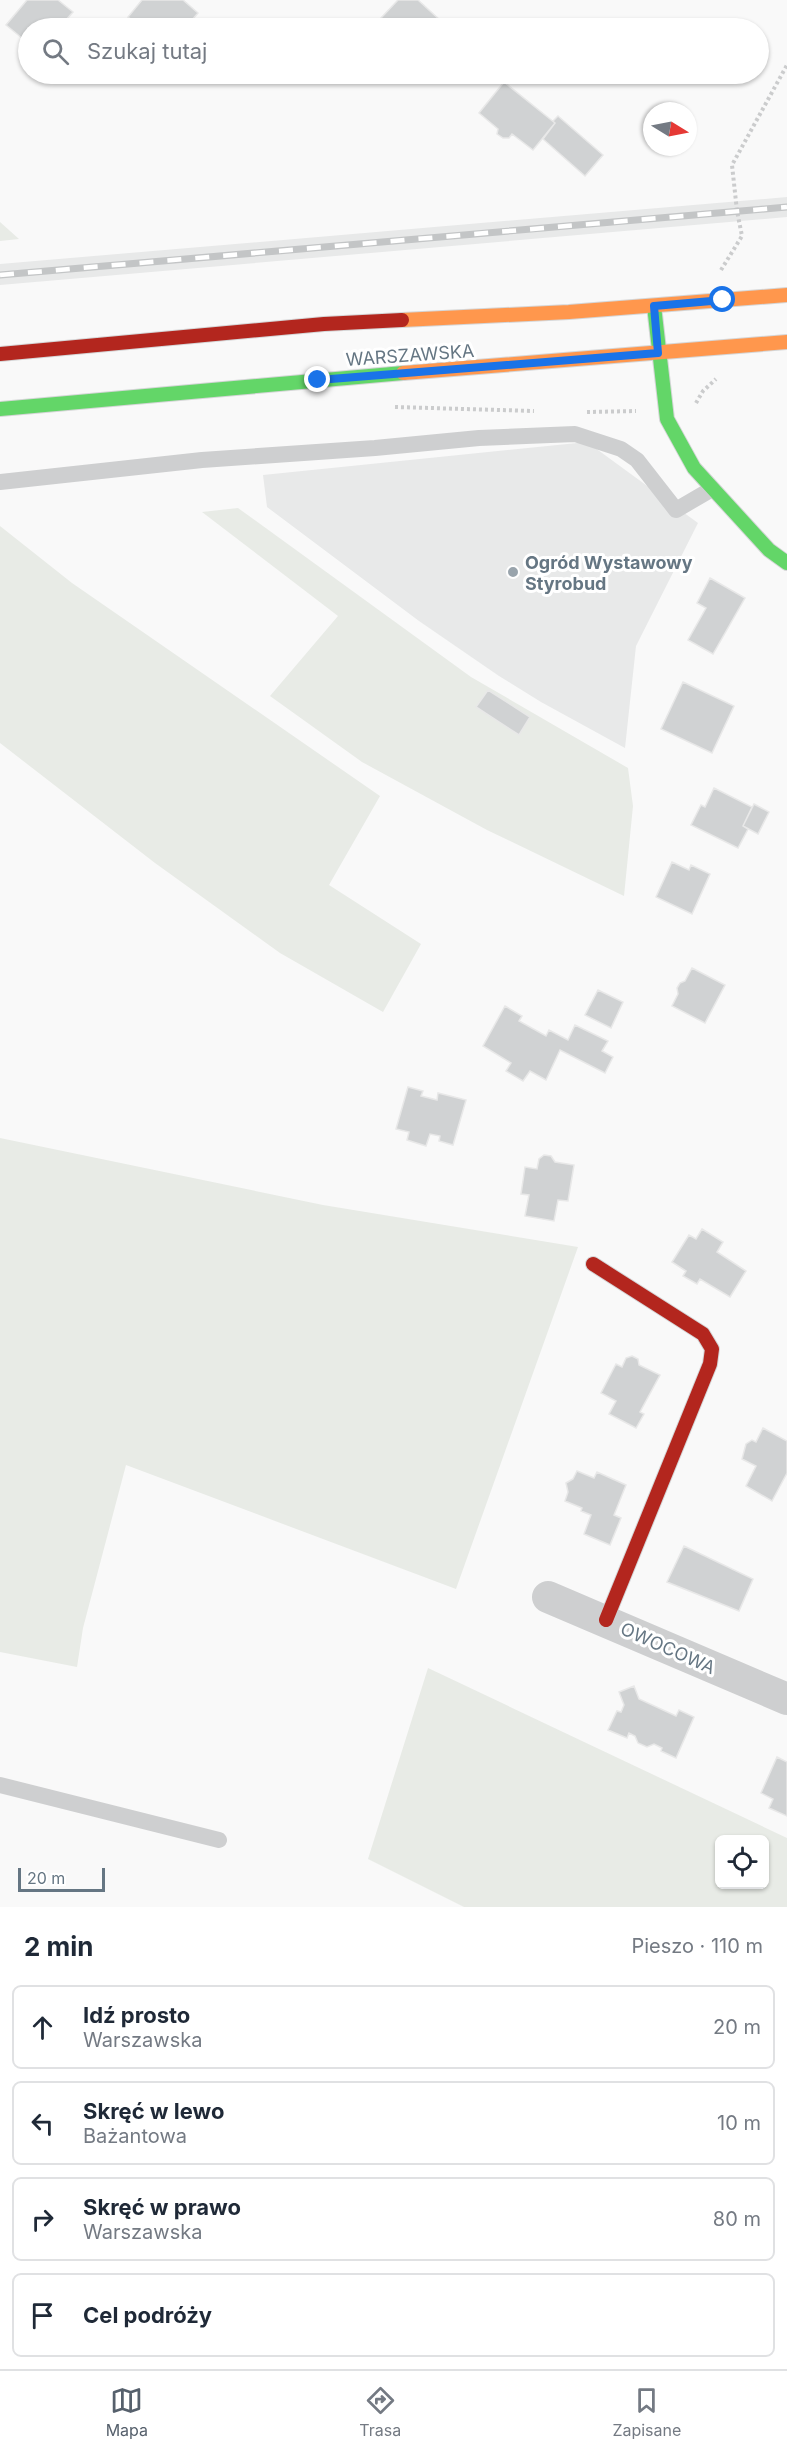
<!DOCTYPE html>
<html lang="pl">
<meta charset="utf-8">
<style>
body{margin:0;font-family:Inter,sans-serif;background:#f2f2f3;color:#1f2937}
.controls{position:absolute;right:18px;bottom:18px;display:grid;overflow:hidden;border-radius:9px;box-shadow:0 2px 4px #0004}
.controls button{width:54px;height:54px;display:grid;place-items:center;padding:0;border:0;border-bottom:2px solid #e0e1e3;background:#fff;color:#1f2937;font:30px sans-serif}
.compass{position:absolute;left:643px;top:102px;width:54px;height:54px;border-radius:50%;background:#fff;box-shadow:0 2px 4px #0004;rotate:100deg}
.scale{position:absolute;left:18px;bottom:15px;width:87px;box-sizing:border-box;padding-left:6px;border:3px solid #657683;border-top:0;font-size:16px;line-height:21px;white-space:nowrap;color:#657683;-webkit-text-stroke:4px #fff;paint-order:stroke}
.stop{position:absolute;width:18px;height:18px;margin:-14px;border:4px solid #1a73e8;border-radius:50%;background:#fff}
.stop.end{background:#1a73e8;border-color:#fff;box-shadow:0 2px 6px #0008}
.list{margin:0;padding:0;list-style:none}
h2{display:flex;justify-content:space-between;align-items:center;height:78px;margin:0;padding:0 24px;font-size:26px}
h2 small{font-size:20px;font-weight:400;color:#747a83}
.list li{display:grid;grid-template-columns:39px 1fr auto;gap:18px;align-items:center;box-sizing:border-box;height:84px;margin:0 12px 12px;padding:0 12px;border:2px solid #e0e1e3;border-radius:9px}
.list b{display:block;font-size:22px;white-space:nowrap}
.list p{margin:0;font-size:20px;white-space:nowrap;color:#747a83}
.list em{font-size:20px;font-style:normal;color:#747a83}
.icon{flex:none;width:33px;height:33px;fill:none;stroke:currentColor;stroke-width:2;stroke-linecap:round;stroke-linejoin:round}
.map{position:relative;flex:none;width:787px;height:1907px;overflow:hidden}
.search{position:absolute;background:#fff;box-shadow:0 2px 4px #0004;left:18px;right:18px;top:18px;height:66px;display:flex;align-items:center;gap:15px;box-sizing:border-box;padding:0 21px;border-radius:33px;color:#747a83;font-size:22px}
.sheet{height:462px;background:#fff}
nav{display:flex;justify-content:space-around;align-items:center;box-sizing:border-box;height:84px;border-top:2px solid #e0e1e3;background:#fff;font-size:16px;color:#747a83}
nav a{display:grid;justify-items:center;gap:3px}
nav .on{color:#56606c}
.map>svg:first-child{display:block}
</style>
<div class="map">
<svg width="787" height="1907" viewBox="0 0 787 1907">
<rect width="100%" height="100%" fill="#f9f9f9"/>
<path fill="#e8e9e9" d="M787 197V217L0 285V264Z
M587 442 698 523 636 646 625 748 541 702 499 676 419 621 267 507 263 475Z"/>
<path fill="#e8ebe6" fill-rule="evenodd" d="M0 222 19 239 0 241Z
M238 508 471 677 628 768 633 806 624 896 487 830 362 762 270 696 338 616 202 512Z
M0 526 72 583 380 796 329 885 421 944 383 1012 280 953 155 863 0 743Z
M0 1138 323 1205 578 1247 456 1589 126 1465 83 1628 77 1667 0 1652Z
M428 1668 787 1838V1907H464L368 1859ZM720 1840H764V1884H720Z"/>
<path fill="#d0d2d3" stroke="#e8e8e8" stroke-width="1.5" d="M27 0H58L73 12 59 28H28V43L6 25Z
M142 0H183L198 13 185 28H177L174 26 171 28H143L128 17Z
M398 0H418L441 21 434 28H393L381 18Z
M504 82 555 123 533 150 512 134 509 138H503L497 134 498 129 479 113Z
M558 116 603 155 585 176 543 139 555 123 553 121Z
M710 578 745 598 713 654 688 640 706 608 697 603Z
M683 682 734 706 712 753 661 729Z
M488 690 530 717 519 735 476 707Z
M714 788 752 807 743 826 748 829 738 848 691 825 701 805 705 807Z
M754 804 769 812 758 834 743 826Z
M672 862 689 870 691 865 710 874 692 914 656 897Z
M692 968 725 985 705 1023 672 1006 678 994 677 988 680 983 685 981Z
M598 990 623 1002 611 1028 585 1015Z
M505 1006 522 1016 519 1021 546 1036 549 1030 568 1040 575 1025 608 1041 602 1051 613 1057 605 1073 560 1050 546 1080 530 1071 523 1081 506 1071 511 1063 483 1046Z
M408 1087 423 1091 421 1096 437 1100 438 1093 466 1100 453 1145 439 1141 440 1136 430 1134 426 1146 407 1140 409 1132 396 1129Z
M544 1155 551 1156 555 1162 574 1165 568 1201 558 1200 554 1221 525 1216 529 1195 521 1194 525 1167 537 1169 539 1159Z
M702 1229 723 1242 717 1252 746 1271 730 1297 700 1279 697 1284 683 1276 686 1271 672 1262 689 1235 696 1239Z
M632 1356 638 1359 639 1365 660 1375 640 1412 644 1414 636 1428 609 1414 616 1401 601 1393 616 1364 622 1367 626 1358Z
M763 1428 787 1441V1473L772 1501 746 1486 756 1466 742 1459 746 1444 752 1440 756 1442Z
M577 1471 594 1478 597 1472 626 1485 614 1515 621 1518 610 1545 584 1534 591 1515 581 1511 582 1508 565 1501 568 1492 566 1483 573 1479Z
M684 1546 753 1579 739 1611 667 1582Z
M634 1686 639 1699 676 1716 679 1710 694 1717 676 1758 661 1751 662 1748 654 1744 647 1747 638 1743 635 1736 629 1733 627 1738 608 1730 617 1711 621 1712 624 1705 619 1692Z
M777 1757 787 1762V1816L769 1808 773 1799 761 1793Z"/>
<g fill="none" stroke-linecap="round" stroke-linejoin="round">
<g stroke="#d5d6d7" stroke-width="16">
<path id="fast" d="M654 306 667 419 694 468 769 550 787 563
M0 409 403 373"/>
</g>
<g stroke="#d5d6d7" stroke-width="16">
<path id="slow" d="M402 320 569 312 787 295
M403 373 787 342"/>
</g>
<g stroke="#d5d6d7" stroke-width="16">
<path id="jam" d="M0 354 324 324 402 320
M593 1264 703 1334 712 1349 710 1364 606 1620"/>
</g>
<path stroke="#cbcccd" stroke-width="4" stroke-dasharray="3 3" stroke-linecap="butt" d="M721 270 742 236 737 211 732 165 787 65
M696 403 703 391 716 379
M395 407 534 411
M587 412 636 411"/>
<path stroke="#cecfd0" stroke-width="16" d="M0 482 202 460 375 448 479 438 575 434 621 449 637 460 676 510 712 489
M0 1785 219 1840"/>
<path stroke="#cecfd0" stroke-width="32" d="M548 1597 787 1699"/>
<use href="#fast" stroke="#63d668" stroke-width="14"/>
<use href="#slow" stroke="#ff974d" stroke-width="14"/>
<use href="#jam" stroke="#b3261e" stroke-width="14"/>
<g stroke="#c3c5c6" stroke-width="7">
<path id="rail" d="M0 275 787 207"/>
</g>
<use href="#rail" stroke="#fff" stroke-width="4.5" stroke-dasharray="14" stroke-linecap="butt"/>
</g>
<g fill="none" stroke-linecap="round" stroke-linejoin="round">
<path stroke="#1a73e8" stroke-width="8" d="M318 380 658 353 654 306 723 300"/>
</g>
<circle fill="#99a4ac" stroke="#fff" stroke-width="2" cx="513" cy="572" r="6"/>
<g text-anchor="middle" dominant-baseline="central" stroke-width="6" stroke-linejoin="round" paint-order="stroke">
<g font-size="18" fill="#657683" stroke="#fff">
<text transform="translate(410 355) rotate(-4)">WARSZAWSKA</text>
<text transform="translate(668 1648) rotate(24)">OWOCOWA</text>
</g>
<g font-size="18" font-weight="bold" fill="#657683" stroke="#fff" text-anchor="start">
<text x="525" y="562">Ogród Wystawowy<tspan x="525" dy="21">Styrobud</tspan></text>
</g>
</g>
</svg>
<div class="controls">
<button><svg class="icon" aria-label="locate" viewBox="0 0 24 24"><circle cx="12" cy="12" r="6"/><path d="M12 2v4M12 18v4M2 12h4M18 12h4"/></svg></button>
</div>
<svg class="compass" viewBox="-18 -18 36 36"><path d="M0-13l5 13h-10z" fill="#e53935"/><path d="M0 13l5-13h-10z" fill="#747a83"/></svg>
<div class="scale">20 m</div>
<div class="stop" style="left:723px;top:300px"></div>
<div class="stop end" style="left:318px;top:380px"></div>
<div class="search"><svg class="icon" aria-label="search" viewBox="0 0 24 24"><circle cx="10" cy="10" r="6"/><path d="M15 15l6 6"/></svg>Szukaj tutaj</div>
</div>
<section class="sheet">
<h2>2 min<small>Pieszo · 110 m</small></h2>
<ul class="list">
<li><svg class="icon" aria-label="ahead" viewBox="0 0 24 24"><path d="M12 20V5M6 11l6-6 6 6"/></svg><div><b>Idź prosto</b><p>Warszawska</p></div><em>20 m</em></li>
<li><svg class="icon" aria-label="left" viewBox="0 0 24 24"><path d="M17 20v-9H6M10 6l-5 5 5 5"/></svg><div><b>Skręć w lewo</b><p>Bażantowa</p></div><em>10 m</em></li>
<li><svg class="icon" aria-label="right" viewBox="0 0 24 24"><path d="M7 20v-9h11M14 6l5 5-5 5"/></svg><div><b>Skręć w prawo</b><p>Warszawska</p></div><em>80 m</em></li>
<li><svg class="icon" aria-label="arrive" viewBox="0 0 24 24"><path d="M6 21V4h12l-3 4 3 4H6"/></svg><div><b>Cel podróży</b></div></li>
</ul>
</section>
<nav>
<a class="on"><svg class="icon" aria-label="map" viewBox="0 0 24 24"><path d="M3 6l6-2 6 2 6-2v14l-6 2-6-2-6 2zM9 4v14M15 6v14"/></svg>Mapa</a>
<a><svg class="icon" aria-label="directions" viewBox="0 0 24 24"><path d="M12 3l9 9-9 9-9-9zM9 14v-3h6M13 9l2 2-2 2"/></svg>Trasa</a>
<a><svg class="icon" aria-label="saved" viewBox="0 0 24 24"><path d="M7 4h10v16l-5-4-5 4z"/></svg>Zapisane</a>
</nav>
